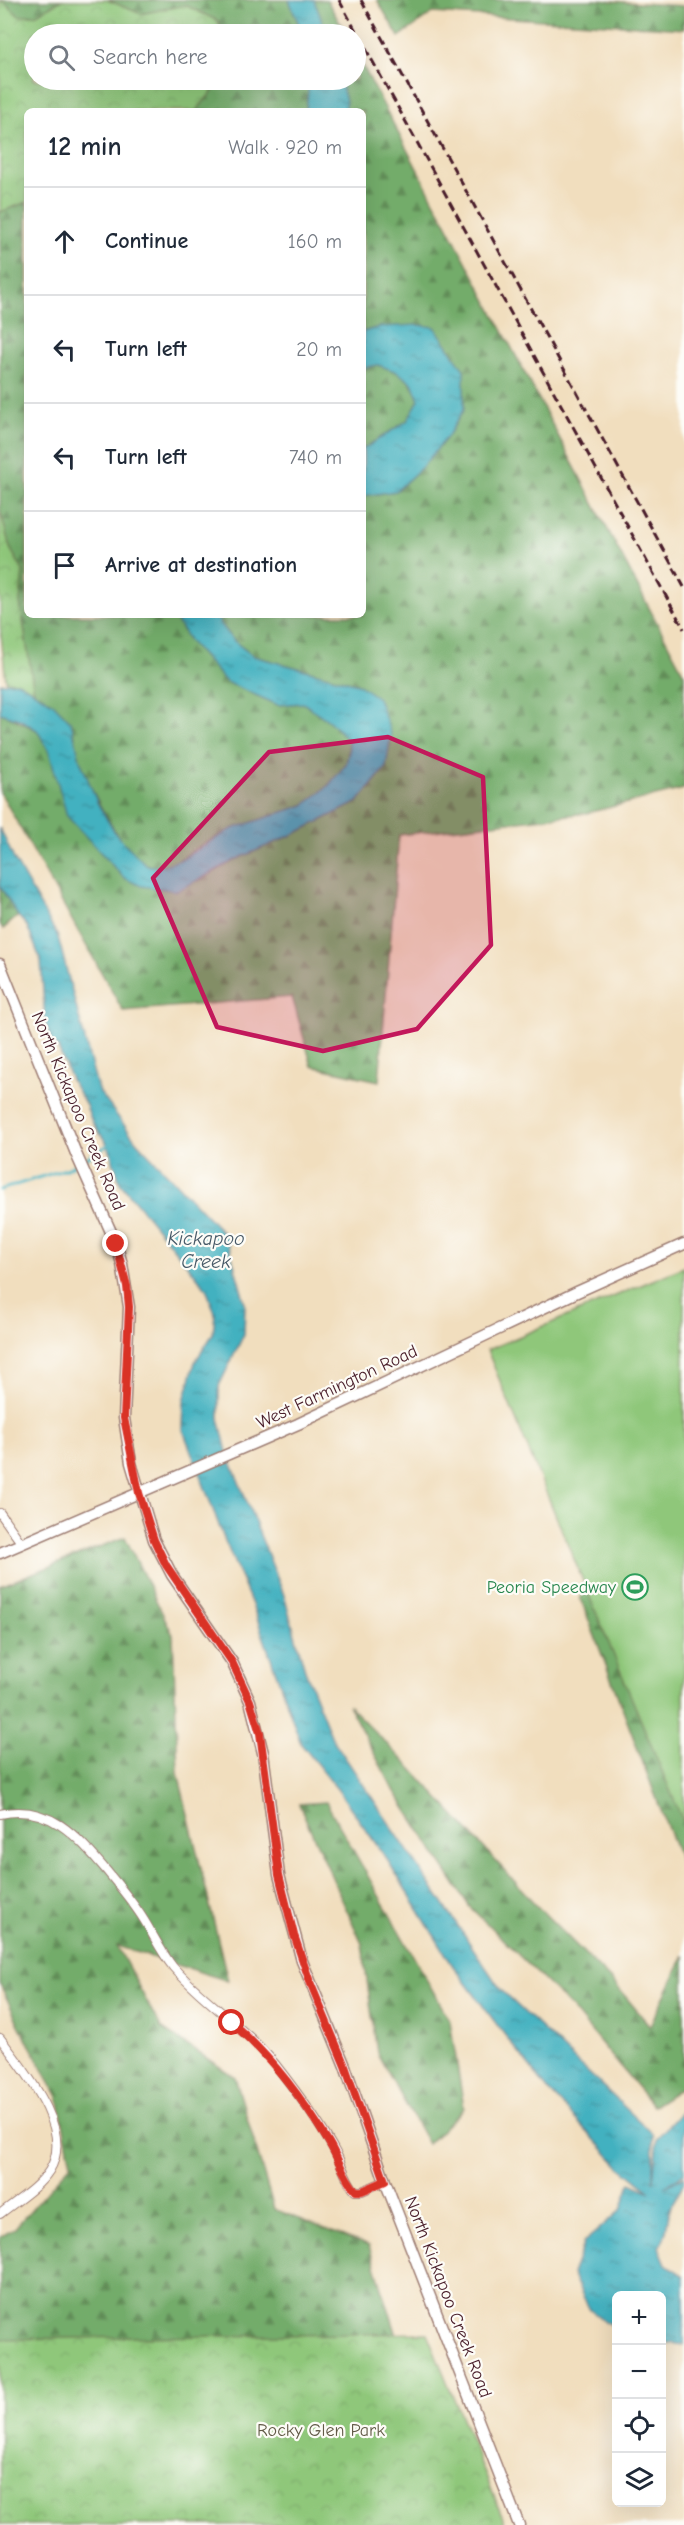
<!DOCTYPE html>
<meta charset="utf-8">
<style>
body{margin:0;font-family:"Comic Neue",sans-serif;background:#f6f6f7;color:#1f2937}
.controls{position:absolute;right:18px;bottom:18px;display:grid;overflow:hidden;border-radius:9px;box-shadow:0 6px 24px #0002}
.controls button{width:54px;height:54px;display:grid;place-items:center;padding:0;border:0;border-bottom:2px solid #e0e1e3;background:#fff;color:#1f2937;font:30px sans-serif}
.stop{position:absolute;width:18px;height:18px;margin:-14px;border:4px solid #d93025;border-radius:50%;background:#fff}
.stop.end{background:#d93025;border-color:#fff;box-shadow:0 2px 6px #0008}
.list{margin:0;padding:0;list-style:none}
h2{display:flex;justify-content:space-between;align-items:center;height:78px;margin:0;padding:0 24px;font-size:26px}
h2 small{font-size:20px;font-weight:400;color:#747a83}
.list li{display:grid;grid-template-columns:39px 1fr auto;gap:18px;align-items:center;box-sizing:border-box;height:108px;padding:0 24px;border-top:2px solid #e0e1e3}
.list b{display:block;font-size:22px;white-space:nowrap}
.list em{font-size:20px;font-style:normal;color:#747a83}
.icon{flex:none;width:33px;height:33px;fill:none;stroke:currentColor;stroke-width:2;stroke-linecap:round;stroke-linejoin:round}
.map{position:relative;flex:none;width:684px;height:2525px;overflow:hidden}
.search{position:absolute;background:#fff;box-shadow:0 6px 24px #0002;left:24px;top:24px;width:342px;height:66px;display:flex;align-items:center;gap:15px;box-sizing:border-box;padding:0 21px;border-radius:33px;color:#747a83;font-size:22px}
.panel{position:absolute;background:#fff;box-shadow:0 6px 24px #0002;left:24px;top:108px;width:342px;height:510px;border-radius:9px}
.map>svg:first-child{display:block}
</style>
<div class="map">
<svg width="684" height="2525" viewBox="0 0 684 2525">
<defs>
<pattern id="forest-firs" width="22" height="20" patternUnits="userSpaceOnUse" patternTransform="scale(1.5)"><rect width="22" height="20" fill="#73ac6a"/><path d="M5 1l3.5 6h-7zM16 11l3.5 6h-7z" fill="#608b57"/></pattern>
<pattern id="park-crowns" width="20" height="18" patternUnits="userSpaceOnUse" patternTransform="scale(1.5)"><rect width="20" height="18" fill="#8fc77a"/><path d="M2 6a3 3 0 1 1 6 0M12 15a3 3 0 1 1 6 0" fill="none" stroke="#7daa6a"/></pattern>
<pattern id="water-ripples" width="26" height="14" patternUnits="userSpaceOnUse" patternTransform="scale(1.5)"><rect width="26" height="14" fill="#43b1c0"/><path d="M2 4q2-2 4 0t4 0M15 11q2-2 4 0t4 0" fill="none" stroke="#3a8f9c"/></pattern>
</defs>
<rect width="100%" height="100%" fill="#fdfcf7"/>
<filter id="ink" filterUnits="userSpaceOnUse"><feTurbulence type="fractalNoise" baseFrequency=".0167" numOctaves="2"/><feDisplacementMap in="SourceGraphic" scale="12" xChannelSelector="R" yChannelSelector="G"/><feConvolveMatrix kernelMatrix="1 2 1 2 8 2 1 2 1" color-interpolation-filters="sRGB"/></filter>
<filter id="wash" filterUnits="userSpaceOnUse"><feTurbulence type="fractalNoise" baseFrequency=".008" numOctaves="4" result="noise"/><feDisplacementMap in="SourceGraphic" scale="24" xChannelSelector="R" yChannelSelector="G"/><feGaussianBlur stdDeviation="1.35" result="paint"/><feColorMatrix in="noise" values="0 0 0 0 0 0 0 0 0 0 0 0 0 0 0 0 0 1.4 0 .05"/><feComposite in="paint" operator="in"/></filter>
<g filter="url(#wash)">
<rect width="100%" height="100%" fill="#f1debe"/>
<path fill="url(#forest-firs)" stroke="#5e664a" stroke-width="1.5" d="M0 0H62L35 15 19 16 3 2 0 4Z
M107 0H289L303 34H222L218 21 185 5 141 14Z
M314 0H327L346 34H327Z
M377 0H596L684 6V29L433 13 399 37Z
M356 53 684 674V789L587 813 399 835 379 1081 312 1066 292 997 123 1011 0 792V713H2L37 730 49 751 68 816 124 878 199 881 237 859 294 834 358 802 386 767 358 684 253 656 234 641 214 615H363V496L396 491 422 467 448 436 464 409 435 327H379L363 332V111H344L346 101 340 80H356Z
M222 80H309L306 111H196Z
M27 202V615H173L190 642 226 682 278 705 303 703 329 721 348 740C349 748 349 756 346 763 340 776 313 802 300 807 265 819 230 827 198 847 186 854 173 867 158 867 127 868 88 786 80 760 76 748 76 731 69 721 60 708 48 700 34 692L20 602 23 571 10 548 0 510V212Z
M378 365C401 373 410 376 419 400L407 421 363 449V368Z
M0 886 18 916 3 929 0 924Z
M125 1537 173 1635 178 1773 228 1981 117 1946 161 2028 235 2077 274 2209 369 2246 430 2441 0 2525V2237L14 2229 71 2164 58 2097 20 2027 0 1984V1586Z
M600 1582 684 1796V1871L580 1597Z
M348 1705 411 1768 537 1906 614 1983 650 2026 684 1955V2086L653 2106 571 2007 469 1906 394 1790Z
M326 1802 450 2021 464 2108 428 2144 377 2053 362 1944 299 1804Z"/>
<path fill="url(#park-crowns)" stroke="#6c7352" stroke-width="1.5" d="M62 0H107L141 14 185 5 218 21 222 34H34V80H222L196 111H27V202L0 212V4L3 1 19 16 35 15Z
M0 510 10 548 23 571 20 602 34 692 18 682H6L0 626Z
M427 2333 506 2525H0V2339Z"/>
<path fill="#8fc77a" stroke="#6c7352" stroke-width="1.5" d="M684 1267V1824L487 1350Z"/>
<path fill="url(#water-ripples)" stroke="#466876" stroke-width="1.5" d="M289 0H314L327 34H303Z
M309 80H340L346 101 344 111H306Z
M418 325 435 327 464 370V409L448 436 422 467 396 491 363 496V449L407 421 419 400 412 383 397 372 378 365 363 368V332L379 327Z
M173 615H214L234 641 253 656 358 684 378 698 391 734 386 767 358 802 294 834 237 859 177 891 141 886 124 878 67 816 49 751 37 730 21 720 0 713V683L18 682 53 703 71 722 80 760 98 804 115 833 146 865 158 867 180 860 232 829 304 805 328 786 346 764 349 751 348 740 329 721 303 703 278 705 226 682 190 642Z
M0 828 14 859 58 937 98 1090 136 1141 226 1236 245 1303 244 1334 219 1386V1418L227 1452 284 1595 305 1670 332 1738 501 1990 653 2134V2182L657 2138 684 2109V2173L665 2187 684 2176C684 2189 676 2195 671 2206 666 2220 668 2236 659 2247L666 2264 684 2276V2345L662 2342V2296H616V2329L590 2310 572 2274 584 2242 621 2210 630 2183 650 2192 621 2168 549 2091 504 2034 453 1966 388 1861 338 1790 301 1744 253 1607 223 1536 183 1430 184 1401 195 1362 213 1334 215 1313 206 1288 120 1183 108 1145 92 1122 85 1103 72 1082 58 1048 52 1041 45 1022 41 961 27 926 18 916 0 886Z"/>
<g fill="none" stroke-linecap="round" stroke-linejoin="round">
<path stroke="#43b1c0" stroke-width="3" d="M83 1160 108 1145
M0 1190 69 1168 77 1163"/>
</g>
</g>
<g filter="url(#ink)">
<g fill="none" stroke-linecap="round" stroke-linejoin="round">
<g stroke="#9e7e74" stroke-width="10">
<path id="minor" d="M0 1513 22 1544
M0 1814C49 1803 77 1836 106 1870 119 1886 133 1902 144 1920 154 1936 161 1952 173 1967 204 2002 246 2028 275 2064 297 2092 320 2123 337 2155 343 2167 346 2181 355 2191H362L385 2181
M0 2038C23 2069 76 2130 49 2171 38 2188 16 2201 0 2214"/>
</g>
<g stroke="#9e7e74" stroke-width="13">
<path id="secondary" d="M0 964 77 1156 116 1243 122 1264 129 1307 124 1418 131 1463 154 1540 172 1575 232 1662 250 1701 263 1753 279 1875 302 1961 345 2066 385 2181 519 2525
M0 1553 298 1424 577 1292 684 1244"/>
</g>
<use href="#minor" stroke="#fff" stroke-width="8"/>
<use href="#secondary" stroke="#fff" stroke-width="10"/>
<path stroke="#4a1f2b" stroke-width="3" stroke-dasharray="9 4.5" stroke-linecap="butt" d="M339 0 684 629
M361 0 684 587"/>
</g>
</g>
<g fill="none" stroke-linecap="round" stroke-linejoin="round" filter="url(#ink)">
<path stroke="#d93025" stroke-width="8" d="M116 1244 127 1286 129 1307 124 1418 139 1493 154 1540 166 1565 232 1662 250 1701 260 1733 279 1875 294 1935 310 1982 345 2066 385 2181 362 2191H356C343 2177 337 2154 326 2138 300 2095 270 2056 232 2023"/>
</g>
<path fill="#c2185b" fill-opacity="0.2" stroke="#c2185b" stroke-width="4.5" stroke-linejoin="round" d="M388 737 483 777 491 945 417 1029 323 1051 217 1027 153 878 269 752Z"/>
<defs>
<g id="stadium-ring" transform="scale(1.35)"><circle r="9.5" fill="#fdfcf7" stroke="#2e9e5b" stroke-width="1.5"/><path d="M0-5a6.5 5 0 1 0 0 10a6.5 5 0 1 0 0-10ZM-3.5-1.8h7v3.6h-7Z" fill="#2e9e5b"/></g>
</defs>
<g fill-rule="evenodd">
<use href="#stadium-ring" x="635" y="1587"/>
</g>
<g text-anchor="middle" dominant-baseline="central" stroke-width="4.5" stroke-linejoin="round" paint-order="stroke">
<g font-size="18" fill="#4a1f2b" stroke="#fdfcf7">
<text transform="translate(78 1111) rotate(67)">North Kickapoo Creek Road</text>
<text transform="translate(337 1387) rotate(-25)">West Farmington Road</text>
<text transform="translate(448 2297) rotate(69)">North Kickapoo Creek Road</text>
</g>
<g font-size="18" fill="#27864d" stroke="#fdfcf7" text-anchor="end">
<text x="616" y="1587">Peoria Speedway</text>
</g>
<g font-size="18" fill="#625a47" stroke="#fdfcf7">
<text x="321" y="2430">Rocky Glen Park</text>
</g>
<g font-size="20" font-style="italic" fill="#475967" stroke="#fdfcf7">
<text x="206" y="1238">Kickapoo<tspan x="206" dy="23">Creek</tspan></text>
</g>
</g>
</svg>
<div class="controls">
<button>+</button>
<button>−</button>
<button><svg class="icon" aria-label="locate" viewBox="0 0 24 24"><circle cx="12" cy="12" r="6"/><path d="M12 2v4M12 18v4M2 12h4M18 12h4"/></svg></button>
<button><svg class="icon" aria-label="layers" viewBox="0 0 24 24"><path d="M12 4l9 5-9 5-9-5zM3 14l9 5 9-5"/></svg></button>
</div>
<div class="stop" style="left:232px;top:2023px"></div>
<div class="stop end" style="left:116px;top:1244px"></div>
<div class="search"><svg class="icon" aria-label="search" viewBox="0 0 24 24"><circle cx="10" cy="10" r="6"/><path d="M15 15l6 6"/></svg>Search here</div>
<section class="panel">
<h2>12 min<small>Walk · 920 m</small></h2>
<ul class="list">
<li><svg class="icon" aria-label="ahead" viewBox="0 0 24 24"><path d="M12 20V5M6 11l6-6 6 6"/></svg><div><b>Continue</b></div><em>160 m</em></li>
<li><svg class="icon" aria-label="left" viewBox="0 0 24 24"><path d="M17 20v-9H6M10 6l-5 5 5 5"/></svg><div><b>Turn left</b></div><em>20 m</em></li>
<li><svg class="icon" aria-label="left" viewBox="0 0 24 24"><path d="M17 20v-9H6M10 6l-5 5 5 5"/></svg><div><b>Turn left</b></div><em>740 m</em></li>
<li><svg class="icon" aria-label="arrive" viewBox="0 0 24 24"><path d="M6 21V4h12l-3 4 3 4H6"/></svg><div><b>Arrive at destination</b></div></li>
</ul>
</section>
</div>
